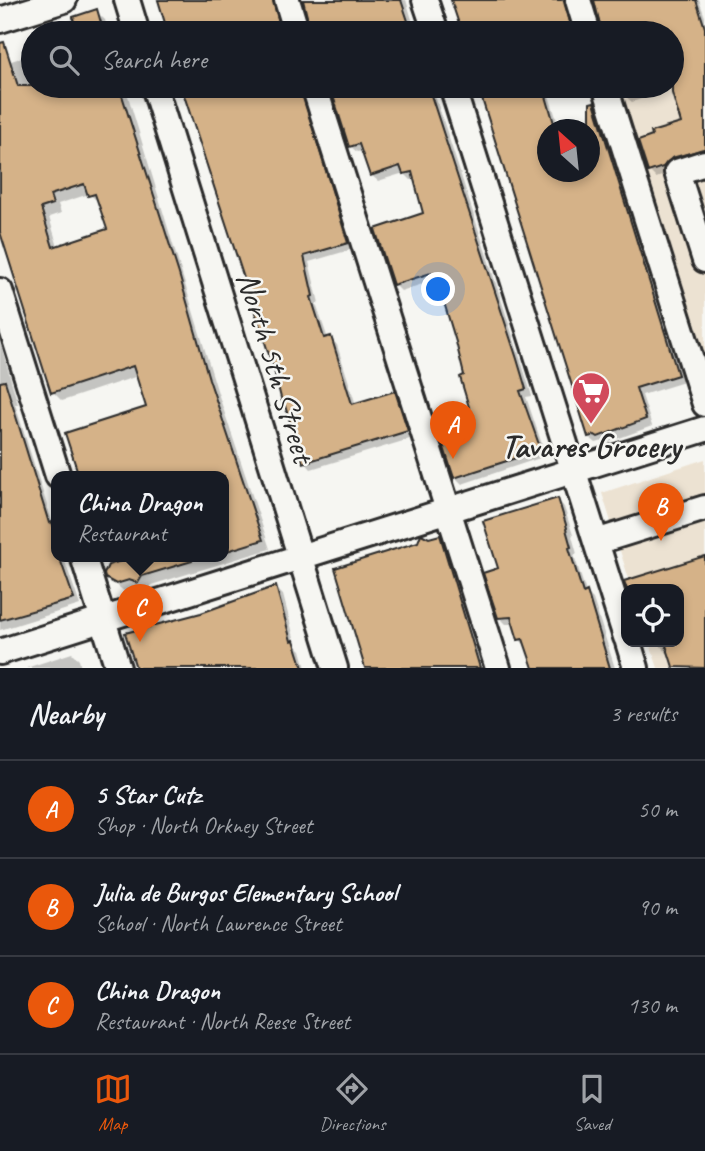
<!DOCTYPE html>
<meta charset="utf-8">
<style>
body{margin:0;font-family:Caveat,sans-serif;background:#242831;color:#f1f3f6}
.controls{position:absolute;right:21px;bottom:21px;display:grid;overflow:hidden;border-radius:14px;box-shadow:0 4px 10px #0003}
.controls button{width:63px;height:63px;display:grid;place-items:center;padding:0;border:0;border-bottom:2px solid #363941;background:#171b24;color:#f1f3f6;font:35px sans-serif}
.compass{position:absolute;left:537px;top:119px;width:63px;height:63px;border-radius:50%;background:#171b24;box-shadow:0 4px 10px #0003;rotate:333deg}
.you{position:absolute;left:439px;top:290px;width:24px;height:24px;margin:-18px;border:5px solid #fff;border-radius:50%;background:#1a73e8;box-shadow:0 0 0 10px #1a73e833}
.badge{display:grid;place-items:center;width:46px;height:46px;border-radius:50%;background:#ea580c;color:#fff;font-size:23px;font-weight:700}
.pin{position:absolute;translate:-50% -58px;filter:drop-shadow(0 2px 4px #0008)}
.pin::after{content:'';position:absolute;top:37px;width:24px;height:21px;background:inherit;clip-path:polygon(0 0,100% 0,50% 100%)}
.popup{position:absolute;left:51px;top:471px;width:178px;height:91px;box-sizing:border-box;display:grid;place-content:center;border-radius:14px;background:#171b24;filter:drop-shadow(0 2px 5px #0005);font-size:23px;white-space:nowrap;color:#9ea1a6}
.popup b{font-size:26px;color:#f1f3f6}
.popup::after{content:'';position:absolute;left:50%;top:100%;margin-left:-14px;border:14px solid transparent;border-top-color:#171b24}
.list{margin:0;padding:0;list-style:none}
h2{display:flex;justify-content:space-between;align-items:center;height:91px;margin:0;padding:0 28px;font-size:30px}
h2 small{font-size:23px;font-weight:400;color:#9ea1a6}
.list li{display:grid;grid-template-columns:46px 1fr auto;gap:21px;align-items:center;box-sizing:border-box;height:98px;padding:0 28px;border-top:2px solid #363941}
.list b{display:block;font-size:26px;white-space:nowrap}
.list p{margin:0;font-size:23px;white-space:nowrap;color:#9ea1a6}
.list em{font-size:23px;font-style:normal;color:#9ea1a6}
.icon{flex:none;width:38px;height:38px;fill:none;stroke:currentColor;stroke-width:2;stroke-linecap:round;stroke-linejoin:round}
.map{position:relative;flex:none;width:705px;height:668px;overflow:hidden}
.search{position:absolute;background:#171b24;box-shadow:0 4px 10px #0003;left:21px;right:21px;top:21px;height:77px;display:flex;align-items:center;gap:18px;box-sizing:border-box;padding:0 24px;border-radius:38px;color:#9ea1a6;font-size:26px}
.sheet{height:385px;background:#171b24}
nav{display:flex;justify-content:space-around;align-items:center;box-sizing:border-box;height:98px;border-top:2px solid #363941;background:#171b24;font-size:19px;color:#9ea1a6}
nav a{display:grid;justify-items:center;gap:4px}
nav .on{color:#ea580c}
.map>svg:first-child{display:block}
</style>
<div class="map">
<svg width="705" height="668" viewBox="0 0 705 668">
<rect width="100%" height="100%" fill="#f6f6f2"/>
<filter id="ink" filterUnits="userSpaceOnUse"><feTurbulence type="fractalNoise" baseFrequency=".0143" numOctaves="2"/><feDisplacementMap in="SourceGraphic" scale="14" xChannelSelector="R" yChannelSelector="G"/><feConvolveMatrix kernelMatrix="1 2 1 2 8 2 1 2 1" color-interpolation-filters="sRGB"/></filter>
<g filter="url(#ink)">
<path fill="#ece2d2" d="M705 73V368L622 99 664 86H672V84Z
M705 459V668H658L649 642H679V589H632L602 493Z"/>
<path fill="#0003" fill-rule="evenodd" d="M157 0H281L286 33H170Z
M303 0H406L416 33H313Z
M453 0H571L577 33H463Z
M594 0H699L705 17V156L670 173 656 178 649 171 683 124 672 89 632 102 625 96 621 86H672V33H604Z
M96 11 105 20 109 33H41L40 31Z
M0 53 8 62 33 54V86H125L217 390 270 549 151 585 147 591 139 588 126 593 107 577 139 556H224V476L148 408 138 376 62 401 53 392 0 231ZM89 194 100 203 109 230 58 247 49 217 61 213 58 204Z
M183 86H308L353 249 309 262 319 303 316 304 328 339 331 338 337 345 356 405 394 393 401 400 413 438 311 469 305 462 288 410 284 405 282 388Z
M331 86H432L523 367 532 396 526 397 546 456 462 484 455 477 471 408 466 376 443 293 436 286 435 280 401 291 394 284 426 214 416 179 411 180 404 173 378 181 371 175 363 151 357 152 350 146Z
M480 86H546L560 130H548V172H590V130H569L599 121 605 128 684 382 642 395 652 426 606 443 603 441 596 443 589 437Z
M0 342 18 404H15L53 524 56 528V556H63L80 605 0 630Z
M558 500 564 507 573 535 572 536 577 554 574 555 586 592 593 599 615 668H535L526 646 519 639 515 624H506L499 617 500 569Z
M440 537 450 547 486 668H367L429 540Z
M705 557V668H677L671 653 668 654 657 642H679V589H643L639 578Z
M276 588 283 595 296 645 301 650 306 668H139L202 614Z
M72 653 79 660 81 668H26Z"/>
<path fill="#d5b288" stroke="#2b2b2b" stroke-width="2" fill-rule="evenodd" d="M158 0H273L282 33H168Z
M303 0H401L412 33H311Z
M451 0H564L573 33H462Z
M594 0H696L705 28V149L672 158 663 167 648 172 638 141 652 136 651 132 681 123 672 93V30L660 33H602Z
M97 9 104 33H76L73 17Z
M4 42 18 86H119L179 274 209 379 263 540 224 552V476H79L65 433 146 407 133 366 51 393 0 232V43ZM84 184 88 196 95 194 107 229 53 247 41 208 53 204 50 195Z
M181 86H300L348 243 304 256 313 296 311 297 324 338 331 336 352 404 395 391 408 431 303 463 285 406H283L274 370Z
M330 86H428L517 359 526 389 520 391 541 450 454 478 434 417 469 407 460 377 464 375 456 342 439 286 435 287 431 273 393 285 375 229 423 213 412 172 403 174 400 166 370 176 359 144 349 147Z
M478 86H543L556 130H548V172H590V103L594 102 678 375 636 388 646 419 598 437 595 435 588 437Z
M5 381 49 523 52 522 56 533V556H59L74 599 0 620V382Z
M558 498 567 528 566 529 571 547 569 548 583 593 587 591 610 668H533L523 639 518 640 511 617 498 618 483 573 498 568 483 521Z
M421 534 429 538 440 535 480 668H365L335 568 418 542Z
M137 556H191L192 561 142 576 138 583 129 580 116 584 105 578 104 574 108 565Z
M705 556V668L673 667 665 642H679V589H627L624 581Z
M276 586 291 641 294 640 303 668H136L125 633 201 613Z"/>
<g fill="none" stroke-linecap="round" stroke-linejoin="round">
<g stroke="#2b2b2b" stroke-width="30">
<path id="minor" d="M127 0 137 33
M287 0 297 33
M425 0 436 33
M578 0 588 33
M0 20 64 0
M154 86 335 668
M314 86 498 668
M452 86 626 637
M605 86 705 404
M705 163 677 172 705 260
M0 291 58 476
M596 542 705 508
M83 556 118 668
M628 642 636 668
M0 652 705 429"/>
</g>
<use href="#minor" stroke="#f6f6f2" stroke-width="24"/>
</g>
</g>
<defs>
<g id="supermarket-pin" transform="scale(2.0125)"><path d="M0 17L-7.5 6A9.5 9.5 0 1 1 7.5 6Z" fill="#d1495b" stroke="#f6f6f2"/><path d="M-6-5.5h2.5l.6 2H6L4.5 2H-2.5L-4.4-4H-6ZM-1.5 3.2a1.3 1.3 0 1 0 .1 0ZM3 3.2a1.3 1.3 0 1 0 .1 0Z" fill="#fff"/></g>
</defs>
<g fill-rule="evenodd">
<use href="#supermarket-pin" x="591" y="391"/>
</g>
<g text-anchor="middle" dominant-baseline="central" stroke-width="5" stroke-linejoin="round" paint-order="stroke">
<g font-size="33" fill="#2b2b2b" stroke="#f6f6f2">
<text transform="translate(276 367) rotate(73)">North 5th Street</text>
</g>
<g font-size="33" font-weight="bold" fill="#2b2b2b" stroke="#f6f6f2">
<text x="591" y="446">Tavares Grocery</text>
</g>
</g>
</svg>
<div class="controls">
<button><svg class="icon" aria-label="locate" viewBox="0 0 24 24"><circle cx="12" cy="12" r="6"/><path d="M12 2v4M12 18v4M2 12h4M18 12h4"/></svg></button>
</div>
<svg class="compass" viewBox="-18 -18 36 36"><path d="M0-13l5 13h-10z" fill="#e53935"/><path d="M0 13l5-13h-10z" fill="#9ea1a6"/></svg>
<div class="you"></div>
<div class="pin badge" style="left:453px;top:459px">A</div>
<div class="pin badge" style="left:661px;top:541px">B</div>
<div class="pin badge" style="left:140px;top:642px">C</div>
<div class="popup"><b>China Dragon</b>Restaurant</div>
<div class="search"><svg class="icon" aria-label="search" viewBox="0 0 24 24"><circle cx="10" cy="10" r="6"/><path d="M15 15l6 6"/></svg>Search here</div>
</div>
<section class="sheet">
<h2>Nearby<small>3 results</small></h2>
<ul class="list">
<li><span class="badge">A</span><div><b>5 Star Cutz</b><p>Shop · North Orkney Street</p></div><em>50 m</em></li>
<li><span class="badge">B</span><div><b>Julia de Burgos Elementary School</b><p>School · North Lawrence Street</p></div><em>90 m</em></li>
<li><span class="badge">C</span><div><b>China Dragon</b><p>Restaurant · North Reese Street</p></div><em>130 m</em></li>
</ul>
</section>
<nav>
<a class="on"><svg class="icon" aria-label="map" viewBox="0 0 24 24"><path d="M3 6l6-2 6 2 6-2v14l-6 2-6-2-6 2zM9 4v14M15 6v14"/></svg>Map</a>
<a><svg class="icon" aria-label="directions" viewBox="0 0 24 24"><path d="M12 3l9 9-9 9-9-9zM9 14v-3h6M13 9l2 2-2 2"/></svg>Directions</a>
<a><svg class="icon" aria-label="saved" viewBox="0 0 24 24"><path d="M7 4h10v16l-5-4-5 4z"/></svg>Saved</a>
</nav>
